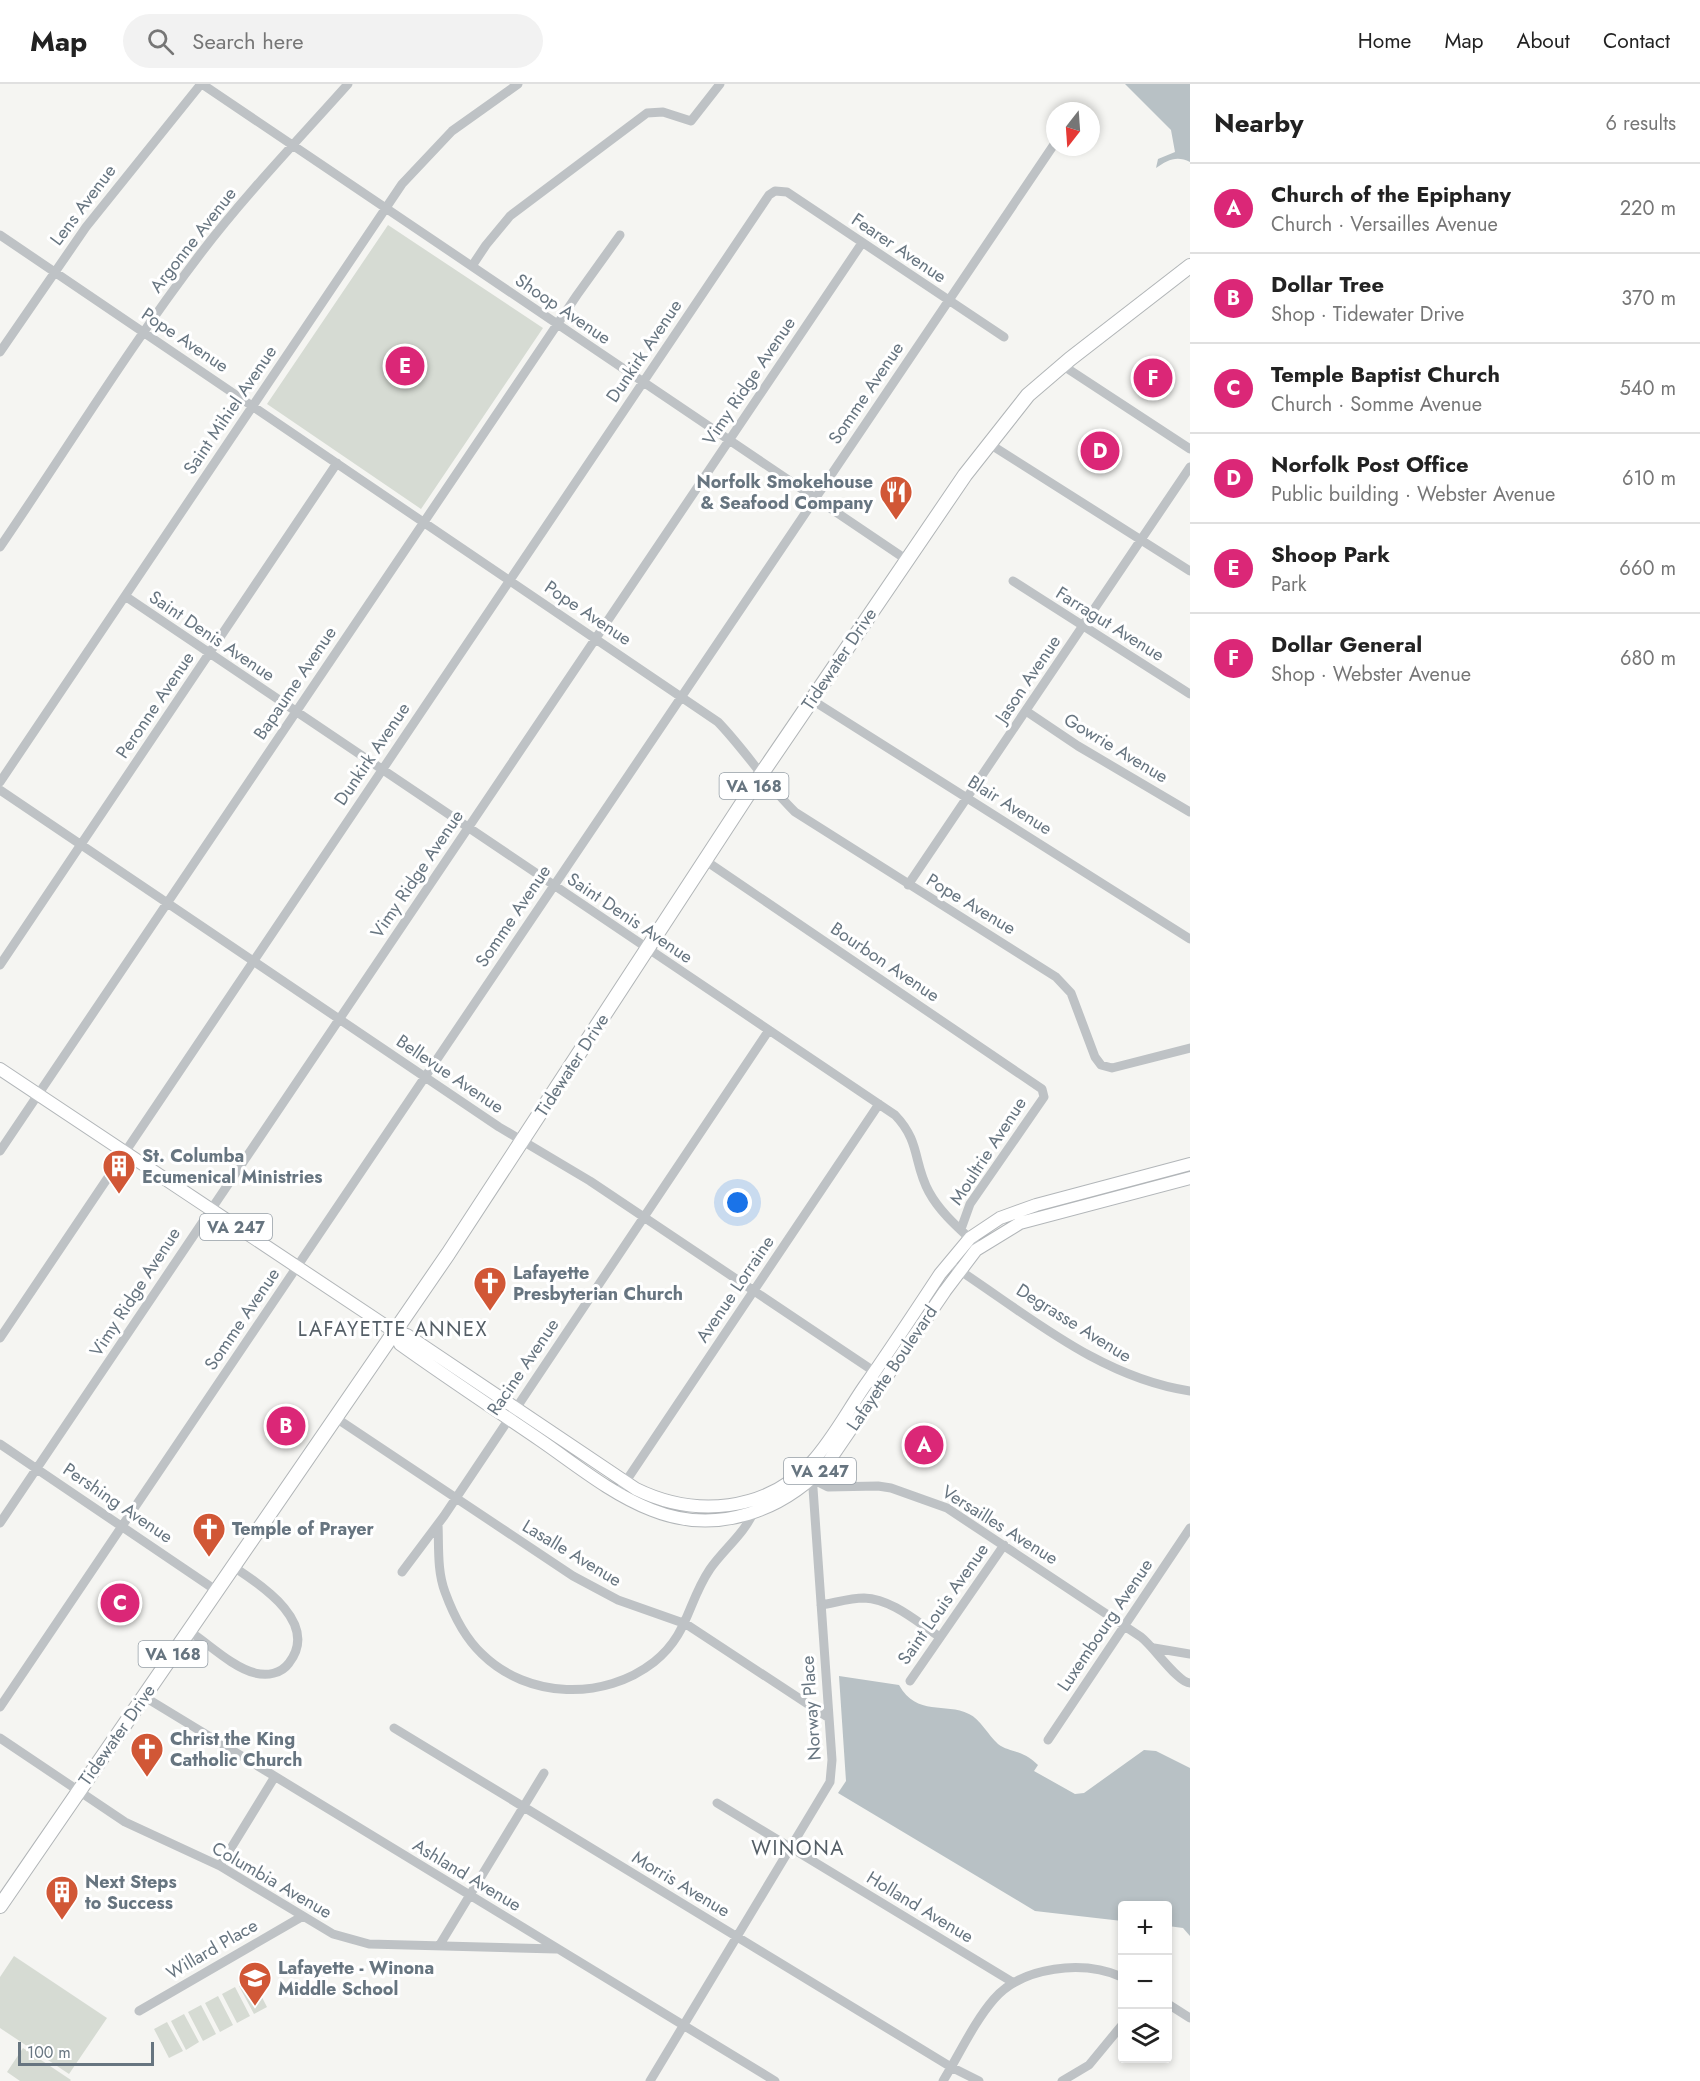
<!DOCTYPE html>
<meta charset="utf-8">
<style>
body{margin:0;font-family:Jost,sans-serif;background:#f2f2f2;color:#222}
.controls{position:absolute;right:18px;bottom:18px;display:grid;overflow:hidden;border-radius:6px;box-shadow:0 3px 9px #0003}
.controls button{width:54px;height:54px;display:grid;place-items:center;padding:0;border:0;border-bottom:2px solid #e0e0e0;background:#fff;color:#222;font:30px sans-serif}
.compass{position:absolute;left:1046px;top:18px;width:54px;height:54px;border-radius:50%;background:#fff;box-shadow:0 3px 9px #0003;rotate:197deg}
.scale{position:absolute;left:18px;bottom:15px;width:136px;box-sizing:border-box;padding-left:6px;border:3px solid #677580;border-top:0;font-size:16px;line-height:21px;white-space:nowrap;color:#677580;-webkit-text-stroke:4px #fff;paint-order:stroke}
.you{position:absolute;left:738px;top:1119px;width:21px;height:21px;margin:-15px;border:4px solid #fff;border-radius:50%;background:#1a73e8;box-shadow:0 0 0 9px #1a73e833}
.badge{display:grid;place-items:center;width:39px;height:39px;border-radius:50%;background:#db2777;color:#fff;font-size:20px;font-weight:700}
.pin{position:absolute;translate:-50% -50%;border:3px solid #fff;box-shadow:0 2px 6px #0006}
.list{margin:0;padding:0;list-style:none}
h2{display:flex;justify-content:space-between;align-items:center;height:78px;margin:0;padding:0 24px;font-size:26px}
h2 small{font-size:20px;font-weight:400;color:#767676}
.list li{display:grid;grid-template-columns:39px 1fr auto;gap:18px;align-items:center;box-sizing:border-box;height:90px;padding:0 24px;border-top:2px solid #e0e0e0}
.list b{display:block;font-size:22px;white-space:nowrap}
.list p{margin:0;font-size:20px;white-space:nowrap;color:#767676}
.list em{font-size:20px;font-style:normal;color:#767676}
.icon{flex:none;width:33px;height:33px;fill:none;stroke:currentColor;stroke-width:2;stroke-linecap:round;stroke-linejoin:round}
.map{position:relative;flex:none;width:1190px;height:1997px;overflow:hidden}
header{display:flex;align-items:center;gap:36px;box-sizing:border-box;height:84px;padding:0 30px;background:#fff;border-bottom:2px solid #e0e0e0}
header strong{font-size:28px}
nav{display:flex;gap:33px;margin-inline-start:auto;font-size:21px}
.search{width:420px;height:54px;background:#f2f2f2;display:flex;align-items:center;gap:15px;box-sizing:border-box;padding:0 21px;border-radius:33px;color:#767676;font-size:22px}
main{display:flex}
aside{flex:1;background:#fff}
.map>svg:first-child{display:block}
</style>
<header>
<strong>Map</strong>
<div class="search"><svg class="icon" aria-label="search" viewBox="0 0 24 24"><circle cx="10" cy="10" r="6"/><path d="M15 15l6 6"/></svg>Search here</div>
<nav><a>Home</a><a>Map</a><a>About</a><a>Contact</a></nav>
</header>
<main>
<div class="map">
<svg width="1190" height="1997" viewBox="0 0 1190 1997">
<rect width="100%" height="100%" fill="#f5f5f2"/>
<path fill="#d6dbd3" d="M388 141 543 244 421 425 267 320Z
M14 1872 107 1934 69 1990 0 1944V1893Z
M252 1894 267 1923 254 1930 239 1902Z
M235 1903 250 1932 237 1939 222 1910Z
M218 1912 233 1941 220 1948 205 1919Z
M201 1921 216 1950 203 1957 188 1928Z
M184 1930 199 1958 186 1966 171 1937Z
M167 1938 183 1967 169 1974 154 1945Z
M23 1964 71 1996 70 1997H20L7 1988Z"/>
<path fill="#b8c1c5" d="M1125 0H1190V78C1177 71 1167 76 1156 84L1158 75 1175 68 1171 46Z
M839 1592 899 1601C917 1633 945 1618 969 1630 980 1635 988 1651 998 1660 1010 1669 1022 1665 1038 1681L1034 1687 1075 1710 1084 1709 1144 1666 1156 1667 1190 1684V1852L1183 1844 1168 1842V1822H1122V1837L1035 1827 838 1709 846 1697Z"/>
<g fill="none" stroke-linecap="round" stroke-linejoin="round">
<g stroke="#b2b6b9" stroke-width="14">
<path id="major" d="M0 985 395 1248 407 1251 636 1405C695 1434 766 1428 812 1378 832 1356 847 1328 864 1303 890 1266 915 1228 940 1190L970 1154 1000 1134 1036 1121 1190 1080
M395 1248 400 1260C446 1293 493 1324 540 1356 575 1380 611 1410 652 1426 717 1452 784 1427 829 1377L945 1207 976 1166 1020 1139 1190 1094"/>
</g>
<g stroke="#b1b5b7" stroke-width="16">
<path id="highway" d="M0 1822 448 1170 760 692 965 391 1028 311 1070 275 1190 182"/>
</g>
<path stroke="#bec2c5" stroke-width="9" d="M202 0 907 476
M0 151 718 638C746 667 766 700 795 728L1056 893 1071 909 1095 973 1101 981 1112 984 1190 964
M472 182 486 161 510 132 647 29 663 28 691 37 720 0
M0 268 86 143 201 0
M1062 281 1190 365
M988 359 1190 487
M0 463C67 365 129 263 201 169 246 110 298 56 348 0
M1013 497 1190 610
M125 512 895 1031C921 1058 913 1079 929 1108 941 1130 961 1146 979 1163
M812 616 1190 855
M1026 627 1078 662 1190 728
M0 698 402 100 452 47 518 0
M0 706 499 1043 590 1097 878 1290
M706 777 1042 1005 1044 1013 970 1120 961 1145
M908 801 1190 383
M0 881 337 379
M0 1067 577 211 620 151
M956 1184C1029 1232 1101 1294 1190 1307
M0 1254 769 111 775 107 787 108 1004 253
M336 1334 573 1492 618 1516 686 1540 829 1634
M0 1360 217 1507
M812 1395 828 1403 878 1402 891 1404 947 1424 1141 1553C1154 1563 1178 1599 1190 1599
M618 1409 879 1020
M0 1439 862 159
M438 1440C439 1463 437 1487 445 1508 453 1530 465 1554 482 1570 528 1615 604 1617 654 1578 689 1550 687 1519 710 1485 723 1466 745 1449 754 1427
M402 1488 444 1432 769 946
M821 1521C834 1519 850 1514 864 1514 892 1515 917 1538 940 1553
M189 1547C209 1560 232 1583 255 1589 267 1592 281 1590 289 1579 320 1539 261 1501 234 1483
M1154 1564 1190 1570
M910 1597 1004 1461
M143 1612 775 1997
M0 1623 1055 59
M394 1644 951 1983 979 1997
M0 1654 125 1738 220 1782 333 1850 369 1860 556 1865
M1048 1656 1190 1444
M717 1719 1014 1899
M220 1782 274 1694
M439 1862 544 1689
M1168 1920 1190 1934
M139 1927 303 1832
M650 1997 830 1698 832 1676 812 1390
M943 1997C959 1971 974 1938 994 1915 1023 1882 1083 1876 1122 1893
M1062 1997 1089 1981 1122 1941"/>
<use href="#major" stroke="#fff" stroke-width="12"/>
<use href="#highway" stroke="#fff" stroke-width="14"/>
</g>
<defs>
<g id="restaurant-pin" transform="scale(1.725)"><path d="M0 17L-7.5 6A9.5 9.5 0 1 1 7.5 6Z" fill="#d15736" stroke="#fff"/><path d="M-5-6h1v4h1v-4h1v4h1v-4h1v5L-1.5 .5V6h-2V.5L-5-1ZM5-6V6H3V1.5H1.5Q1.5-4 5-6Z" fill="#fff"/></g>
<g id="building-pin" transform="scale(1.725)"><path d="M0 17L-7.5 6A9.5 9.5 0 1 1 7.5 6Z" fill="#d15736" stroke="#fff"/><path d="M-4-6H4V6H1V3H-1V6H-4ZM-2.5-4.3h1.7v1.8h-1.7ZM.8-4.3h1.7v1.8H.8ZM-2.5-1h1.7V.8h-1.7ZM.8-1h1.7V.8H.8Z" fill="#fff"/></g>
<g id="church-pin" transform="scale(1.725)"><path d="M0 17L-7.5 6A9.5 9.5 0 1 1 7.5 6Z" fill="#d15736" stroke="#fff"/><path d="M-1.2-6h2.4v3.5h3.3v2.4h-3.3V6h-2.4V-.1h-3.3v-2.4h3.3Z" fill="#fff"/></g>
<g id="school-pin" transform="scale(1.725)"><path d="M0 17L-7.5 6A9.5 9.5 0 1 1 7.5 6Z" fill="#d15736" stroke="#fff"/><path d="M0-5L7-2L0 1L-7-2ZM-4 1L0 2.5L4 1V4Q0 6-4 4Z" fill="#fff"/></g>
</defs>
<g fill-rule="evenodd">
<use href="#restaurant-pin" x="896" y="408"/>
<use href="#building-pin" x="119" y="1082"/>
<use href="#church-pin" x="490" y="1199"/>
<use href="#church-pin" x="209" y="1445"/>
<use href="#church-pin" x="147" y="1665"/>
<use href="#building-pin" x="62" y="1808"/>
<use href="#school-pin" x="255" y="1894"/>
</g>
<g text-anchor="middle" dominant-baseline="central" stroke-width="6" stroke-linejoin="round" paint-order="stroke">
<g fill="#fff" stroke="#959ea6" stroke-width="1.5">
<rect x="719.5" y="689" width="69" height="26" rx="4.5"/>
<rect x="200" y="1130" width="72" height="26" rx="4.5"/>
<rect x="784" y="1374" width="72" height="26" rx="4.5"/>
<rect x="138.5" y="1557" width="69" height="26" rx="4.5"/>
</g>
<g font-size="16" font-weight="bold" fill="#677580">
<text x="754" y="702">VA 168</text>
<text x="236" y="1143">VA 247</text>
<text x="820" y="1387">VA 247</text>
<text x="173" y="1570">VA 168</text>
</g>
<g font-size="18" fill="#677580" stroke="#fff">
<text transform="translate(83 121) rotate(-53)">Lens Avenue</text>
<text transform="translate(193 156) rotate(-52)">Argonne Avenue</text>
<text transform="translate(899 164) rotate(34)">Fearer Avenue</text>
<text transform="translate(563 225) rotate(34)">Shoop Avenue</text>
<text transform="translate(185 256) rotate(34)">Pope Avenue</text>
<text transform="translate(644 267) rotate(-56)">Dunkirk Avenue</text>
<text transform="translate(749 297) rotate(-56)">Vimy Ridge Avenue</text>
<text transform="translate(866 309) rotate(-56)">Somme Avenue</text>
<text transform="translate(230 326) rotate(-56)">Saint Mihiel Avenue</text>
<text transform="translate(588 529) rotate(34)">Pope Avenue</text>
<text transform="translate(1110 540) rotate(32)">Farragut Avenue</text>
<text transform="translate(212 552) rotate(34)">Saint Denis Avenue</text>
<text transform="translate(839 575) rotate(-56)">Tidewater Drive</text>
<text transform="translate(1028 595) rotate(-56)">Jason Avenue</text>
<text transform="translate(295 599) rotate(-56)">Bapaume Avenue</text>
<text transform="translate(155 621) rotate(-56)">Peronne Avenue</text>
<text transform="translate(1116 664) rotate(31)">Gowrie Avenue</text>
<text transform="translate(372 670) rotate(-56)">Dunkirk Avenue</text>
<text transform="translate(1010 721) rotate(32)">Blair Avenue</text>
<text transform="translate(417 790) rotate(-56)">Vimy Ridge Avenue</text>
<text transform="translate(971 820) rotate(31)">Pope Avenue</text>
<text transform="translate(513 832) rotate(-56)">Somme Avenue</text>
<text transform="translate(630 834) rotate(34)">Saint Denis Avenue</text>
<text transform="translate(885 878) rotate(34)">Bourbon Avenue</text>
<text transform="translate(572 981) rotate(-57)">Tidewater Drive</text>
<text transform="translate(450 990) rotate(34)">Bellevue Avenue</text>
<text transform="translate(988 1067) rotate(-57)">Moultrie Avenue</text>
<text transform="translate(735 1205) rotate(-56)">Avenue Lorraine</text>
<text transform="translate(135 1208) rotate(-57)">Vimy Ridge Avenue</text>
<text transform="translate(242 1235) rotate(-56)">Somme Avenue</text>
<text transform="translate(1074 1239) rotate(32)">Degrasse Avenue</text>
<text transform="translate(523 1283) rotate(-56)">Racine Avenue</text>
<text transform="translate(892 1284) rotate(-56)">Lafayette Boulevard</text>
<text transform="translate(118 1419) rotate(34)">Pershing Avenue</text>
<text transform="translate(1000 1441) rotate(32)">Versailles Avenue</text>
<text transform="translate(572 1469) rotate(31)">Lasalle Avenue</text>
<text transform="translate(943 1520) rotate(-55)">Saint Louis Avenue</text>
<text transform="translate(1105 1541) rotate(-56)">Luxembourg Avenue</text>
<text transform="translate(811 1624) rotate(-94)">Norway Place</text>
<text transform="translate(117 1651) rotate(-55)">Tidewater Drive</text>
<text transform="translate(467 1791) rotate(31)">Ashland Avenue</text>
<text transform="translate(272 1796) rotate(30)">Columbia Avenue</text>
<text transform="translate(681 1800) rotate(31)">Morris Avenue</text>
<text transform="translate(920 1823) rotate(31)">Holland Avenue</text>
<text transform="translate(212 1865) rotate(-30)">Willard Place</text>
</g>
<g font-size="18" font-weight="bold" fill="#677580" stroke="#fff" text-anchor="start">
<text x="873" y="398" text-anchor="end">Norfolk Smokehouse<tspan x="873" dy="21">&amp; Seafood Company</tspan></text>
<text x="142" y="1072">St. Columba<tspan x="142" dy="21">Ecumenical Ministries</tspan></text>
<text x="513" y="1189">Lafayette<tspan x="513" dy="21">Presbyterian Church</tspan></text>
<text x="232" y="1445">Temple of Prayer</text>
<text x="170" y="1655">Christ the King<tspan x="170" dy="21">Catholic Church</tspan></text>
<text x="85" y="1798">Next Steps<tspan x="85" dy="21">to Success</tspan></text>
<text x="278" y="1884">Lafayette - Winona<tspan x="278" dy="21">Middle School</tspan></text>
</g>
<g font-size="20" letter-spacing="1.5" fill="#545e66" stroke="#fff">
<text x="393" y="1245">LAFAYETTE ANNEX</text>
<text x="798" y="1764">WINONA</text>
</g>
</g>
</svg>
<div class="controls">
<button>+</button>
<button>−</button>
<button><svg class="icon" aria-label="layers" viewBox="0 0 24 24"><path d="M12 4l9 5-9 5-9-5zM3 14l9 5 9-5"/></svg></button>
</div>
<svg class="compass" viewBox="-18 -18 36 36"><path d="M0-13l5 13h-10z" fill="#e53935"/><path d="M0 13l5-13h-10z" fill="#767676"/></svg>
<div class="scale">100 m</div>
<div class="you"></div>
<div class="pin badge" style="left:924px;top:1361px">A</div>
<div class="pin badge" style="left:286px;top:1342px">B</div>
<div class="pin badge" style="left:120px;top:1519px">C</div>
<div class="pin badge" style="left:1100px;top:367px">D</div>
<div class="pin badge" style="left:405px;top:282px">E</div>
<div class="pin badge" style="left:1153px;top:294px">F</div>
</div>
<aside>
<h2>Nearby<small>6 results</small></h2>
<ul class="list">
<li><span class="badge">A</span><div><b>Church of the Epiphany</b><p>Church · Versailles Avenue</p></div><em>220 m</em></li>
<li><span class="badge">B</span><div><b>Dollar Tree</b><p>Shop · Tidewater Drive</p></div><em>370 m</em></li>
<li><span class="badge">C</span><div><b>Temple Baptist Church</b><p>Church · Somme Avenue</p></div><em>540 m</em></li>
<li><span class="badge">D</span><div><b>Norfolk Post Office</b><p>Public building · Webster Avenue</p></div><em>610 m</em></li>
<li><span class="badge">E</span><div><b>Shoop Park</b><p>Park</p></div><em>660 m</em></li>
<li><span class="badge">F</span><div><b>Dollar General</b><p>Shop · Webster Avenue</p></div><em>680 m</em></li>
</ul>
</aside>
</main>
